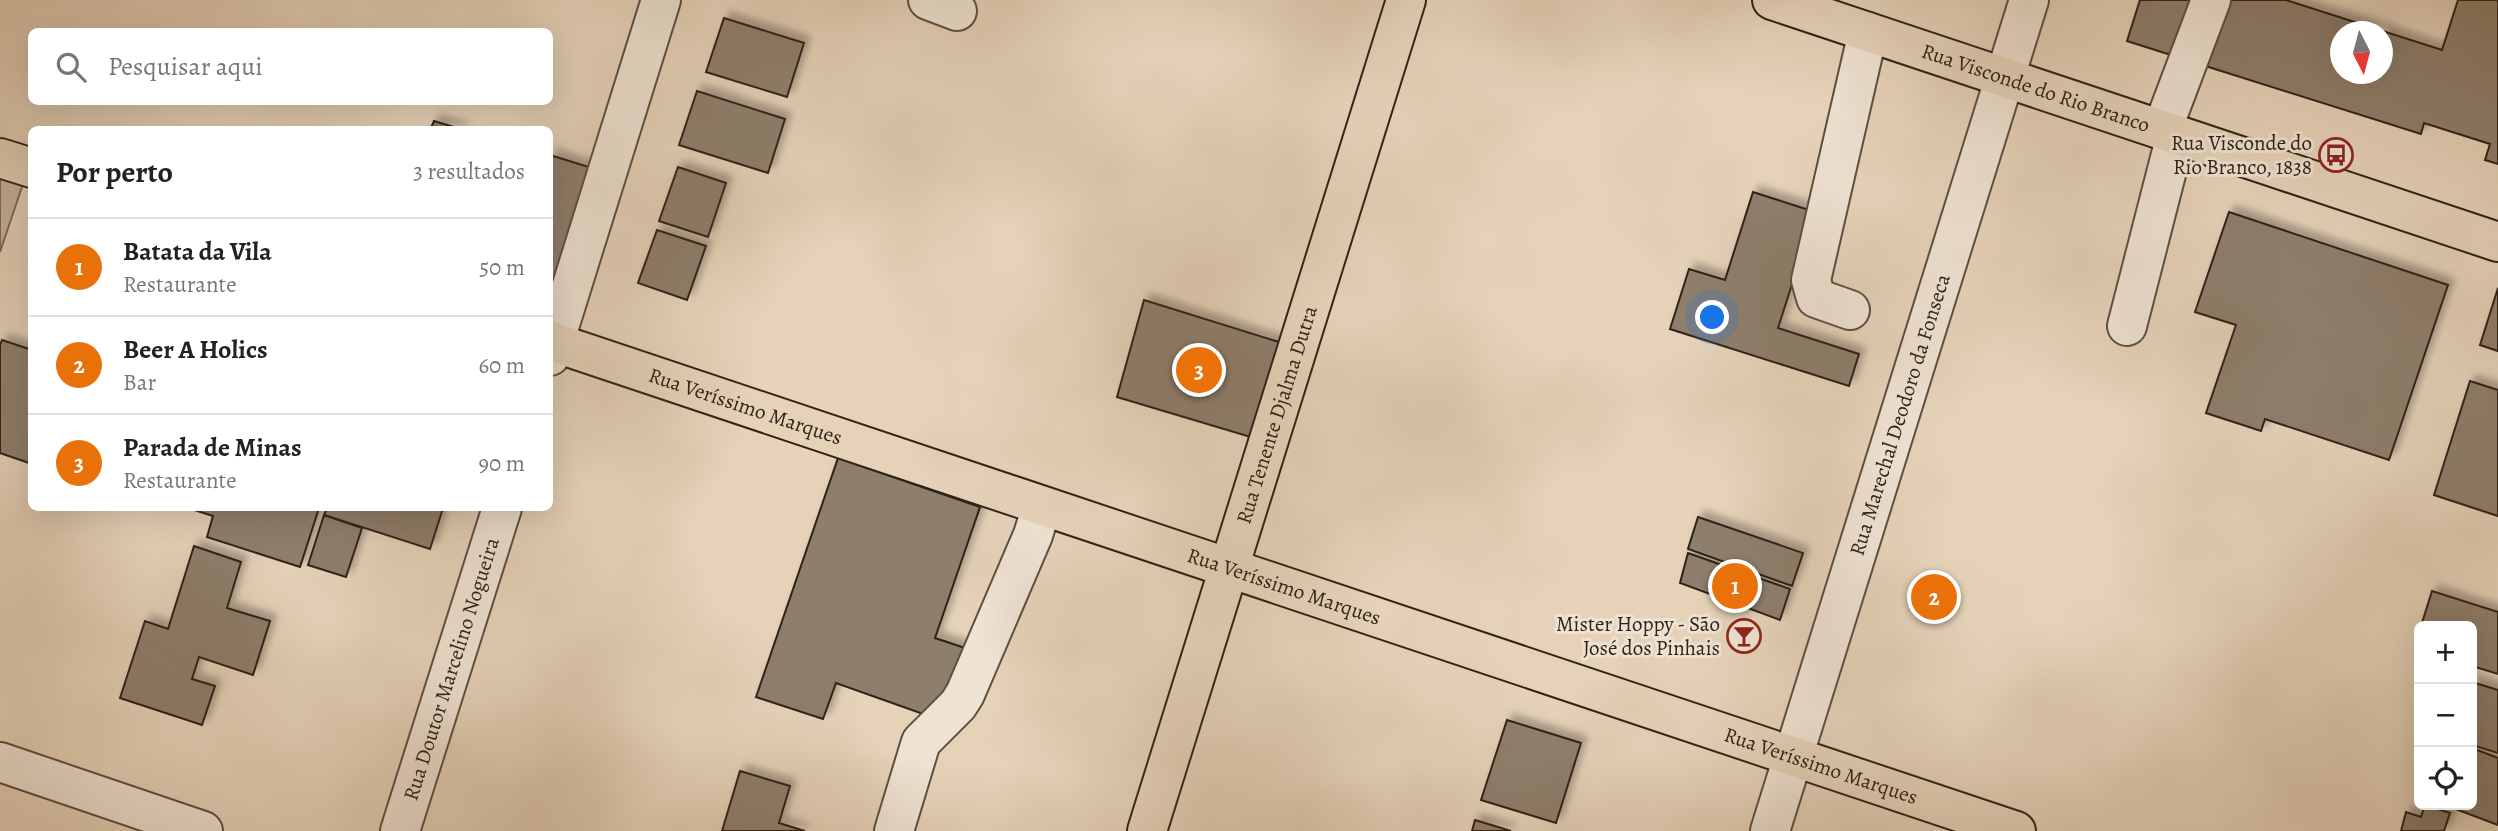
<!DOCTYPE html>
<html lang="pt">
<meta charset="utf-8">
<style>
body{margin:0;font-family:Alegreya,serif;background:#f2f2f2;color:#222}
.controls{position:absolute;right:21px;bottom:21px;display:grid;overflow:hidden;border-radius:10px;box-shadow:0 7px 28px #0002}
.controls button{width:63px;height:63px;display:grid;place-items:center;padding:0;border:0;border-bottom:2px solid #e0e0e0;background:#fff;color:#222;font:35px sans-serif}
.compass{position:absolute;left:2330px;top:21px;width:63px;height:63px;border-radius:50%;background:#fff;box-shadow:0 7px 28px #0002;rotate:174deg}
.you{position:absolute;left:1713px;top:318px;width:24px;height:24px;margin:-18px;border:5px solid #fff;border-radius:50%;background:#1a73e8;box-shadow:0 0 0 10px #1a73e833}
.badge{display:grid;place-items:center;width:46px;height:46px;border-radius:50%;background:#8f2418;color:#fff;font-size:23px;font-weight:700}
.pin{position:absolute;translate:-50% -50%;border:4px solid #fff;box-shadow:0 2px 7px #0006}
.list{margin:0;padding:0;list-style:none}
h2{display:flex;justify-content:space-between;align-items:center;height:91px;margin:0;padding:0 28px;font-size:30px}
h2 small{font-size:23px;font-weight:400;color:#767676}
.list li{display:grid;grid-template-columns:46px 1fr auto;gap:21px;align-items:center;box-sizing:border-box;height:98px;padding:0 28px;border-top:2px solid #e0e0e0}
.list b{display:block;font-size:26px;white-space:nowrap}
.list p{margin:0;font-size:23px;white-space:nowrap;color:#767676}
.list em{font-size:23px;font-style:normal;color:#767676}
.icon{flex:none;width:38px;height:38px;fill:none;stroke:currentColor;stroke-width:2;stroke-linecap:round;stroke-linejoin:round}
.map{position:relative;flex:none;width:2498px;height:831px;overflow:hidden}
.search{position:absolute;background:#fff;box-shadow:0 7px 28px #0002;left:28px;top:28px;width:525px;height:77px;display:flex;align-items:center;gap:18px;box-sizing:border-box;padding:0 24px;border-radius:10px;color:#767676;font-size:26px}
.panel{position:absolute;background:#fff;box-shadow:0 7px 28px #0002;left:28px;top:126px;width:525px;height:385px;border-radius:10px}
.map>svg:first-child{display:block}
</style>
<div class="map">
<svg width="2498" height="831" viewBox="0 0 2498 831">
<defs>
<filter id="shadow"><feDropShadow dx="6" dy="-6" stdDeviation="3.5" flood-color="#0004"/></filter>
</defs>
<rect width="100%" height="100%" fill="#e5d2b9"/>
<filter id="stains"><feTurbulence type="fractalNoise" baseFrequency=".00286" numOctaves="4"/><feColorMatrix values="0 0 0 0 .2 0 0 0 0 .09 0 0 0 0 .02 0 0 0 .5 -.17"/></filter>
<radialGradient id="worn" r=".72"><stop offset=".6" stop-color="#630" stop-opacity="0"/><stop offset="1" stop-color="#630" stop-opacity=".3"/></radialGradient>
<path fill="#c6b49e" stroke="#7a6c5c" stroke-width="2" d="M0 170 25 178 0 252Z"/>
<path fill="#8e7e6c" stroke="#2f2319" stroke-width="2" fill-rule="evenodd" filter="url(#shadow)" d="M2140 0H2192L2174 56 2127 41Z
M2216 0H2286L2442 50 2458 0H2498V164L2485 160 2490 144 2424 123 2421 134 2196 63ZM2340 32H2382V74H2340Z
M724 18 804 43 787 97 706 72Z
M697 91 785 119 768 173 679 145Z
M434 121 464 130H430Z
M550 155 595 169 550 322Z
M678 167 726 183 708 237 659 221Z
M1753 192 1815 212 1778 328 1859 354 1849 386 1670 329 1689 269 1725 280Z
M2229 212 2448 285 2389 460 2265 419 2261 431 2206 413 2236 325 2195 312Z
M657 230 706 246 687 300 638 283Z
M2498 288V351L2480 345Z
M1144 300 1282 343 1254 438 1117 397Z
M2 340 32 350V464L0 453V345Z
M2470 381 2498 390V516L2434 495Z
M838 458 980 507 935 638 965 648 940 720 836 683 823 719 756 697Z
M195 508H319L300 567 207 537 213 516 194 510Z
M327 508H443L430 549 324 515Z
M324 515 362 528 346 577 308 565Z
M1698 517 1803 553 1792 586 1688 549Z
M194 546 241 562 227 608 270 621 253 675 199 657 192 679 215 686 202 725 120 698 145 621 168 629Z
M1688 553 1790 589 1780 620 1680 583Z
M2432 591 2498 612V674L2472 666V626H2421Z
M2472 682 2498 690V753L2472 745Z
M1507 720 1581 743 1556 823 1481 800Z
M2472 748 2498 758V825L2445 805H2472Z
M740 771 790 786 779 823 805 831H722Z
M2425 805 2450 813 2444 831H2401L2406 812 2421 817Z
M1475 820 1511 831H1472Z"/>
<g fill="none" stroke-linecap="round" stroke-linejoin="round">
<g stroke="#5c4f41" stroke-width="42">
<g id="minor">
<path d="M928 0 957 11"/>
<path d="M2162 130 2211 0"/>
<path d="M1850 310 1816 298 1811 280 1868 32"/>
<path d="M2127 326 2176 135"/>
<path d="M550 356 661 0"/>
<path d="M0 762 203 831"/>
<path id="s1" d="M400 831 502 508"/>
<path d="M894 831 921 742 958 705 965 694 1033 535 1042 506"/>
<path id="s2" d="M1770 831 2029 0"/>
</g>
</g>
<g stroke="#2f2319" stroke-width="42">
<g id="major">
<path id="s3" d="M1772 0 2498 242"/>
<path d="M0 158 32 168"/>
<path id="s4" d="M550 341 2016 831"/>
<path id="s5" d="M1147 831 1406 0"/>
</g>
</g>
<use href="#minor" stroke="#eee2d2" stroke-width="38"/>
<use href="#major" stroke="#e5d2b9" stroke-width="38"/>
</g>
<defs>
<g id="bus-ring" transform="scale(1.75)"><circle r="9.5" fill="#eee2d2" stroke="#8f2418" stroke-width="1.5"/><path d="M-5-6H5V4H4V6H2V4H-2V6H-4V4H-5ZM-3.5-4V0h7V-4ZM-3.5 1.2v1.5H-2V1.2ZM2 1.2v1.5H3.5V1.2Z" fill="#8f2418"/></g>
<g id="bar-ring" transform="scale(1.75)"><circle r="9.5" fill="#eee2d2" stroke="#8f2418" stroke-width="1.5"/><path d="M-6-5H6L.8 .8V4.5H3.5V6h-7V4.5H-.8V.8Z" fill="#8f2418"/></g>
</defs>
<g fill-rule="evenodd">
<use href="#bus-ring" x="2336" y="155"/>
<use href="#bar-ring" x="1744" y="636"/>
</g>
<g text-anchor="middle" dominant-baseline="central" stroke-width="6" stroke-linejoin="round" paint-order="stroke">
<g font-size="21" fill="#2f2319" stroke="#eee2d2">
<text stroke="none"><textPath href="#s3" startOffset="278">Rua Visconde do Rio Branco</textPath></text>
<text stroke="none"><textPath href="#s4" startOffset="206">Rua Veríssimo Marques</textPath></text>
<text stroke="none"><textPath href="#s5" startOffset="436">Rua Tenente Djalma Dutra</textPath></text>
<text stroke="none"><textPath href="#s2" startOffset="436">Rua Marechal Deodoro da Fonseca</textPath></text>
<text stroke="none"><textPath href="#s4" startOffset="774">Rua Veríssimo Marques</textPath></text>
<text stroke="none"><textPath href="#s1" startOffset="170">Rua Doutor Marcelino Nogueira</textPath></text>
<text stroke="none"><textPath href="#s4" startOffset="1340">Rua Veríssimo Marques</textPath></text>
</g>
<g font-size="21" fill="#2f2319" stroke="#eee2d2" text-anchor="end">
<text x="2312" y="143">Rua Visconde do<tspan x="2312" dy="24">Rio Branco, 1838</tspan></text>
<text x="1720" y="624">Mister Hoppy - São<tspan x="1720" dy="24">José dos Pinhais</tspan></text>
</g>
</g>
<rect width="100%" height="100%" filter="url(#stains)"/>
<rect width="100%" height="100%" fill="url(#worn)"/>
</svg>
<div class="controls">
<button>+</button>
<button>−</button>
<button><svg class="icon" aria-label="locate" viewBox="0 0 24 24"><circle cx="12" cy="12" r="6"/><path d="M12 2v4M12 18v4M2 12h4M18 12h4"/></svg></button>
</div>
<svg class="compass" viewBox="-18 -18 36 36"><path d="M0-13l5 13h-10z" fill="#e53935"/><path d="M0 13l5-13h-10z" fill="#767676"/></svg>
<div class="you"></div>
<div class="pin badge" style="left:1735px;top:586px;background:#e8710a">1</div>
<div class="pin badge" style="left:1934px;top:597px;background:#e8710a">2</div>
<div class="pin badge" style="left:1199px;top:370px;background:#e8710a">3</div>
<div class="search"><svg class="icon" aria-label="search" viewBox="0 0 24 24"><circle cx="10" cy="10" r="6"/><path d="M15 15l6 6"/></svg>Pesquisar aqui</div>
<section class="panel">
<h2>Por perto<small>3 resultados</small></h2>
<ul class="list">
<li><span class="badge" style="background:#e8710a">1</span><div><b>Batata da Vila</b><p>Restaurante</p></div><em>50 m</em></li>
<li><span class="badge" style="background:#e8710a">2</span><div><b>Beer A Holics</b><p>Bar</p></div><em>60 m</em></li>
<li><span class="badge" style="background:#e8710a">3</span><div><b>Parada de Minas</b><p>Restaurante</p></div><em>90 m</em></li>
</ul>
</section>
</div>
